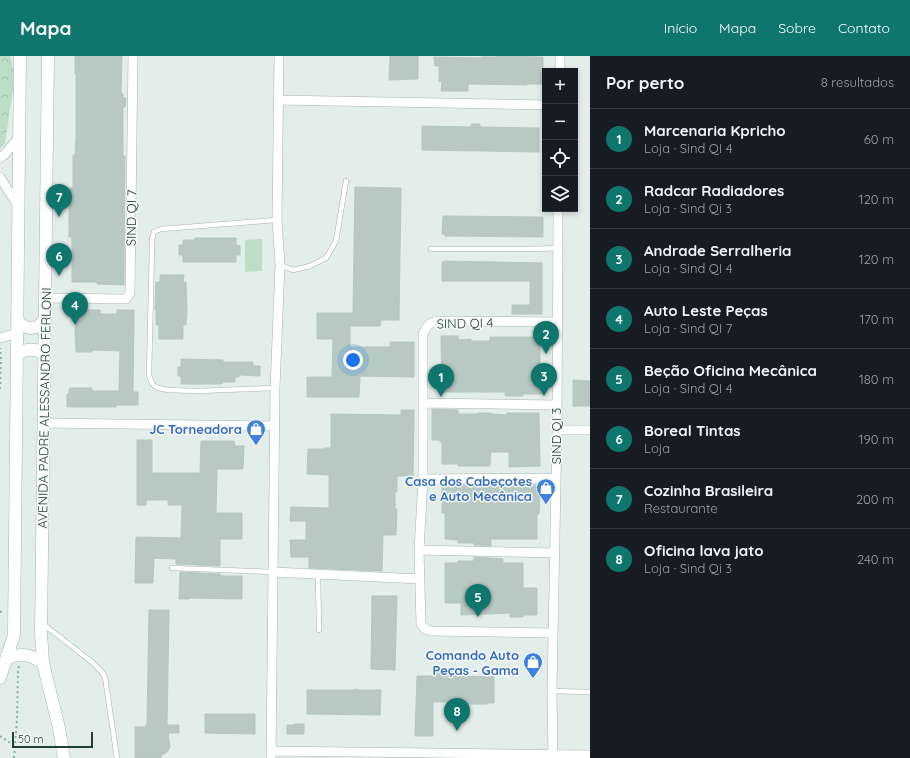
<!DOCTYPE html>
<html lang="pt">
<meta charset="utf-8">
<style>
body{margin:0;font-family:Quicksand,sans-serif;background:#20242c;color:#f1f3f6}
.controls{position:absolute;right:12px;top:12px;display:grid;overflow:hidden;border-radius:0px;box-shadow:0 2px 6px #0003}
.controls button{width:36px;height:36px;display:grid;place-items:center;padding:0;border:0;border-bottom:1px solid #363941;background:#171b24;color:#f1f3f6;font:20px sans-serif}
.scale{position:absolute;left:12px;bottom:10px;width:81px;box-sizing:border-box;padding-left:4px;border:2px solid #233e37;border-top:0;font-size:11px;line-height:14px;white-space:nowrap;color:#233e37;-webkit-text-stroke:3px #f4f9f7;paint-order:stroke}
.you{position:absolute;left:353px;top:304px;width:14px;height:14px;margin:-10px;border:3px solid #fff;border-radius:50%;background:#1a73e8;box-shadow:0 0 0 6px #1a73e833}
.badge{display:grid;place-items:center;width:26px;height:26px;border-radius:50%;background:#0f766e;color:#fff;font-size:13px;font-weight:700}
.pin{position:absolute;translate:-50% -33px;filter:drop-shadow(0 1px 2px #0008)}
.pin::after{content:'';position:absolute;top:21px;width:14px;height:12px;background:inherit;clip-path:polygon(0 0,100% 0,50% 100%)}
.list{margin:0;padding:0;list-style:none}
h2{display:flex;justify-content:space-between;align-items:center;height:52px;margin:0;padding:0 16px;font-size:17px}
h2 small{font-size:13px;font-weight:400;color:#9ea1a6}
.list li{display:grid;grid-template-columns:26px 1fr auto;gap:12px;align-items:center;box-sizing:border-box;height:60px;padding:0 16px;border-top:1px solid #363941}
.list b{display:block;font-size:15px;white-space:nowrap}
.list p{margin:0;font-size:13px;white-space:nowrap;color:#9ea1a6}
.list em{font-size:13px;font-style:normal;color:#9ea1a6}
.icon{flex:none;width:22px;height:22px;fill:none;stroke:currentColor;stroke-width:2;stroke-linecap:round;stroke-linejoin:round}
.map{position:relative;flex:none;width:590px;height:702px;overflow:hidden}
header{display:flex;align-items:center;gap:24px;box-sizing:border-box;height:56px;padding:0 20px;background:#0f766e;color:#fff}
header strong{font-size:19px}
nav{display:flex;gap:22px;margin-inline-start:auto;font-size:14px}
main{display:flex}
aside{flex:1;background:#171b24}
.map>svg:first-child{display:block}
</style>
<header>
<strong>Mapa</strong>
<nav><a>Início</a><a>Mapa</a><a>Sobre</a><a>Contato</a></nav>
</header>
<main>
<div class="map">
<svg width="590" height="702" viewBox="0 0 590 702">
<defs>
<pattern id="park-crowns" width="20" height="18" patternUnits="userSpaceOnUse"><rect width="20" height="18" fill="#bcdec6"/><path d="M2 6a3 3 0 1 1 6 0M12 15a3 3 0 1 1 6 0" fill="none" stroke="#a1c0ab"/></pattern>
</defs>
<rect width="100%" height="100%" fill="#e3ede9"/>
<path fill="url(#park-crowns)" d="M0 0H10L15 20 5 88 0 93Z"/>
<path fill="#bcdec6" d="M262 183V215L245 216V184Z"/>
<path fill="#b8c8c2" stroke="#b5c7c0" d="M75 0H122L121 38H123V42H126L125 51H123V100H125L124 229 97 228V226H72V181H69V148L70 132H73V99H75L76 83V18H75Z
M390 0H418V23L389 24Z
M497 0 543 1V28H527V29L468 28V35H441L442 26 439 25V10H435L434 1 481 2V1H497Z
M471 68H480V71L539 72V96L422 94V70L471 71Z
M355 131 401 132 399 264H381L380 270H350V291H390V286H414V321L360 320 359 341H307V321H332L333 283H317V257H353Z
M443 160 543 161V181L445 180V178H442Z
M195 182H236V189L240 190V199H236V206H183V199H179V189H183V184H195Z
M445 205 542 207V258H512V249H530V225H442V206H445Z
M160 219H184L183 227 186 226 187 254 186 269H183V283H159V269H156V254H155L156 226H160Z
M77 254H100V258H117V254H134L133 336H138V349H116V351H67V338H69V333L70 332H92V335H119L120 295 92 294V296H76L75 277Z
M441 280H458V284L471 283V285H490V281H540V310H542V338H523V340H505V336H442Z
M181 303 223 304V306H253V310H260V320L239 319V321H235V326H223L222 328H181V320H178V311H181Z
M573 324 590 325V350H573Z
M432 353 458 354V358H478V357H491V358L507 359V357H539L540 410 509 411V396H491L490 410H458V408H442V386H440V384H432Z
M401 354H414L413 420H397V436H395V453H397L396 479H383L382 515 309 512V501H291L290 484H306V465H290L291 451 329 452V419L307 418 308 393H324V392H331V358L401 359Z
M137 384H152V417H200L201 385H234L235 390H244L243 413H217L216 457H242V483H220V510L176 508V503L154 502 153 527H135L136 481 181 482 182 449H168V444H146V449H137Z
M442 429H548V438H543V440H540L539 458H537V483H491V490L474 489V487H458V484L445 483V457H442Z
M474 501 503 503V507H523V532H537V559H523V561H510V557L461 559V547H445V507H458V505H474Z
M180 516 220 518V520H242V543L189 542V543H179Z
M372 540H397L395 614 371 613Z
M149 554H169L167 669H179V677H168L170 691 168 695 161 700V702H135V671H146V669H147Z
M433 615 453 616V620L494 621V647H487V648H467V646H433V680H415L417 620H433Z
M357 633V634H381L380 659 307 658V634H352Z
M205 658H255V678L205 677Z
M294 668H304V678H287V669H294Z"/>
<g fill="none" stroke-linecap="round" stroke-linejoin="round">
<g stroke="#a6b5b0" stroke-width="5.5">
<path id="service" d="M431 193H535L558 192
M280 209 293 214 310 210 326 202 336 185 346 125
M275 332 197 335 168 334 158 332 152 328 149 319 152 191V183L154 176 161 173 277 164
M172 512 273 516
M318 518 319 574
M43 568 92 606 102 616 105 621 117 702
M552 635 590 636"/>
</g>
<g stroke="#a6b5b0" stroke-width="10">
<path id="minor" d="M560 15V0
M279 44 545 49
M0 102 5 98 19 81
M0 121 18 150
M46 242 123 243H126L130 237 133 0
M0 282 17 277
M424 347 556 349
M43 367 275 370
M557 374H590
M423 423 556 422
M419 494 554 497
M273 516 420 523
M553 577 431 575 425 573 421 568 419 494 423 423V278C427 269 430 266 439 265L557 266
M271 695 590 699
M271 702 275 332 280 209 277 164 279 0
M553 702 552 635 557 374 558 153"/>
</g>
<g stroke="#a1b9b1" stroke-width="13">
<path id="secondary" d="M48 0 41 577 43 607 59 672 64 702
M17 263C24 275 38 275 45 263
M17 299C26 292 35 292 44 298
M7 602C22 597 30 598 43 607
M0 622 14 579 20 0"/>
</g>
<path stroke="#84b0a3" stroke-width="2" stroke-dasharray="2 3" stroke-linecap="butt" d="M0 333 1 301 0 292
M0 555 1 556H4
M0 680 15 690
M14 702 17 665 18 615 19 609"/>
<use href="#service" stroke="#fff" stroke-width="4.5"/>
<use href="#minor" stroke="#fff" stroke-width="9"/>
<use href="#secondary" stroke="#fff" stroke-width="12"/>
</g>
<defs>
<g id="shop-pin" transform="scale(1)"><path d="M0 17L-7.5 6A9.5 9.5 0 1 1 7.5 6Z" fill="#3f7fe0" stroke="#f4f9f7"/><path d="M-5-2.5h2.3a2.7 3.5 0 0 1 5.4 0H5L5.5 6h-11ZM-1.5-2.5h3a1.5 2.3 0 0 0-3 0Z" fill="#fff"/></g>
</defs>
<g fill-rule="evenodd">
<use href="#shop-pin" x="256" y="373"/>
<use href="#shop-pin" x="546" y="432"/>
<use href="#shop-pin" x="533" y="606"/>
</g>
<g text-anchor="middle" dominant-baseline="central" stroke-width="3" stroke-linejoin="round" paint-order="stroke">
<g font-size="13" fill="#233e37" stroke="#f4f9f7">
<text transform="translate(131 162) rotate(-89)">SIND QI 7</text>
<text transform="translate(465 267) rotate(-1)">SIND QI 4</text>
<text transform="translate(44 352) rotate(-89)">AVENIDA PADRE ALESSANDRO FERLONI</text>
<text transform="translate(556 380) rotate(-90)">SIND QI 3</text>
</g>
<g font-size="13" font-weight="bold" fill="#366cbe" stroke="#f4f9f7" text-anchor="end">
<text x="242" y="373">JC Torneadora</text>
<text x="532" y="425">Casa dos Cabeçotes<tspan x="532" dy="15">e Auto Mecânica</tspan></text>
<text x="519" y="599">Comando Auto<tspan x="519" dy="15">Peças - Gama</tspan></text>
</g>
</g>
</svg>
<div class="controls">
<button>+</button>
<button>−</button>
<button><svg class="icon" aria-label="locate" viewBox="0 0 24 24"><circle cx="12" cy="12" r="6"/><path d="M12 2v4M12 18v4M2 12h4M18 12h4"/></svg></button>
<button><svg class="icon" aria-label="layers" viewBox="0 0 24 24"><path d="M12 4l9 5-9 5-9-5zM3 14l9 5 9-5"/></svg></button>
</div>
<div class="scale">50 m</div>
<div class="you"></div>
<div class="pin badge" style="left:441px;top:341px">1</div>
<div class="pin badge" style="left:546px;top:298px">2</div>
<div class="pin badge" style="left:544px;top:340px">3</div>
<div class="pin badge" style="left:75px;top:269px">4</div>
<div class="pin badge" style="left:478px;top:561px">5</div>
<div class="pin badge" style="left:59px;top:220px">6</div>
<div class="pin badge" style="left:59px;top:161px">7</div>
<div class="pin badge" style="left:457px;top:675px">8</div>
</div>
<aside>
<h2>Por perto<small>8 resultados</small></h2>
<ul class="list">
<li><span class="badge">1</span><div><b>Marcenaria Kpricho</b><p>Loja · Sind QI 4</p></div><em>60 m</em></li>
<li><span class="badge">2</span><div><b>Radcar Radiadores</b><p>Loja · Sind Qi 3</p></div><em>120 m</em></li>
<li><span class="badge">3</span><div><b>Andrade Serralheria</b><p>Loja · Sind QI 4</p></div><em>120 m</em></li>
<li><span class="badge">4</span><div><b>Auto Leste Peças</b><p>Loja · Sind QI 7</p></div><em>170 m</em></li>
<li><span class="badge">5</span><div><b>Beção Oficina Mecânica</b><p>Loja · Sind QI 4</p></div><em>180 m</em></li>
<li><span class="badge">6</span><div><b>Boreal Tintas</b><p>Loja</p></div><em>190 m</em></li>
<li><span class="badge">7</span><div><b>Cozinha Brasileira</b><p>Restaurante</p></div><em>200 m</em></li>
<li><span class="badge">8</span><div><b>Oficina lava jato</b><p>Loja · Sind Qi 3</p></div><em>240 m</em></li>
</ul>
</aside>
</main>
